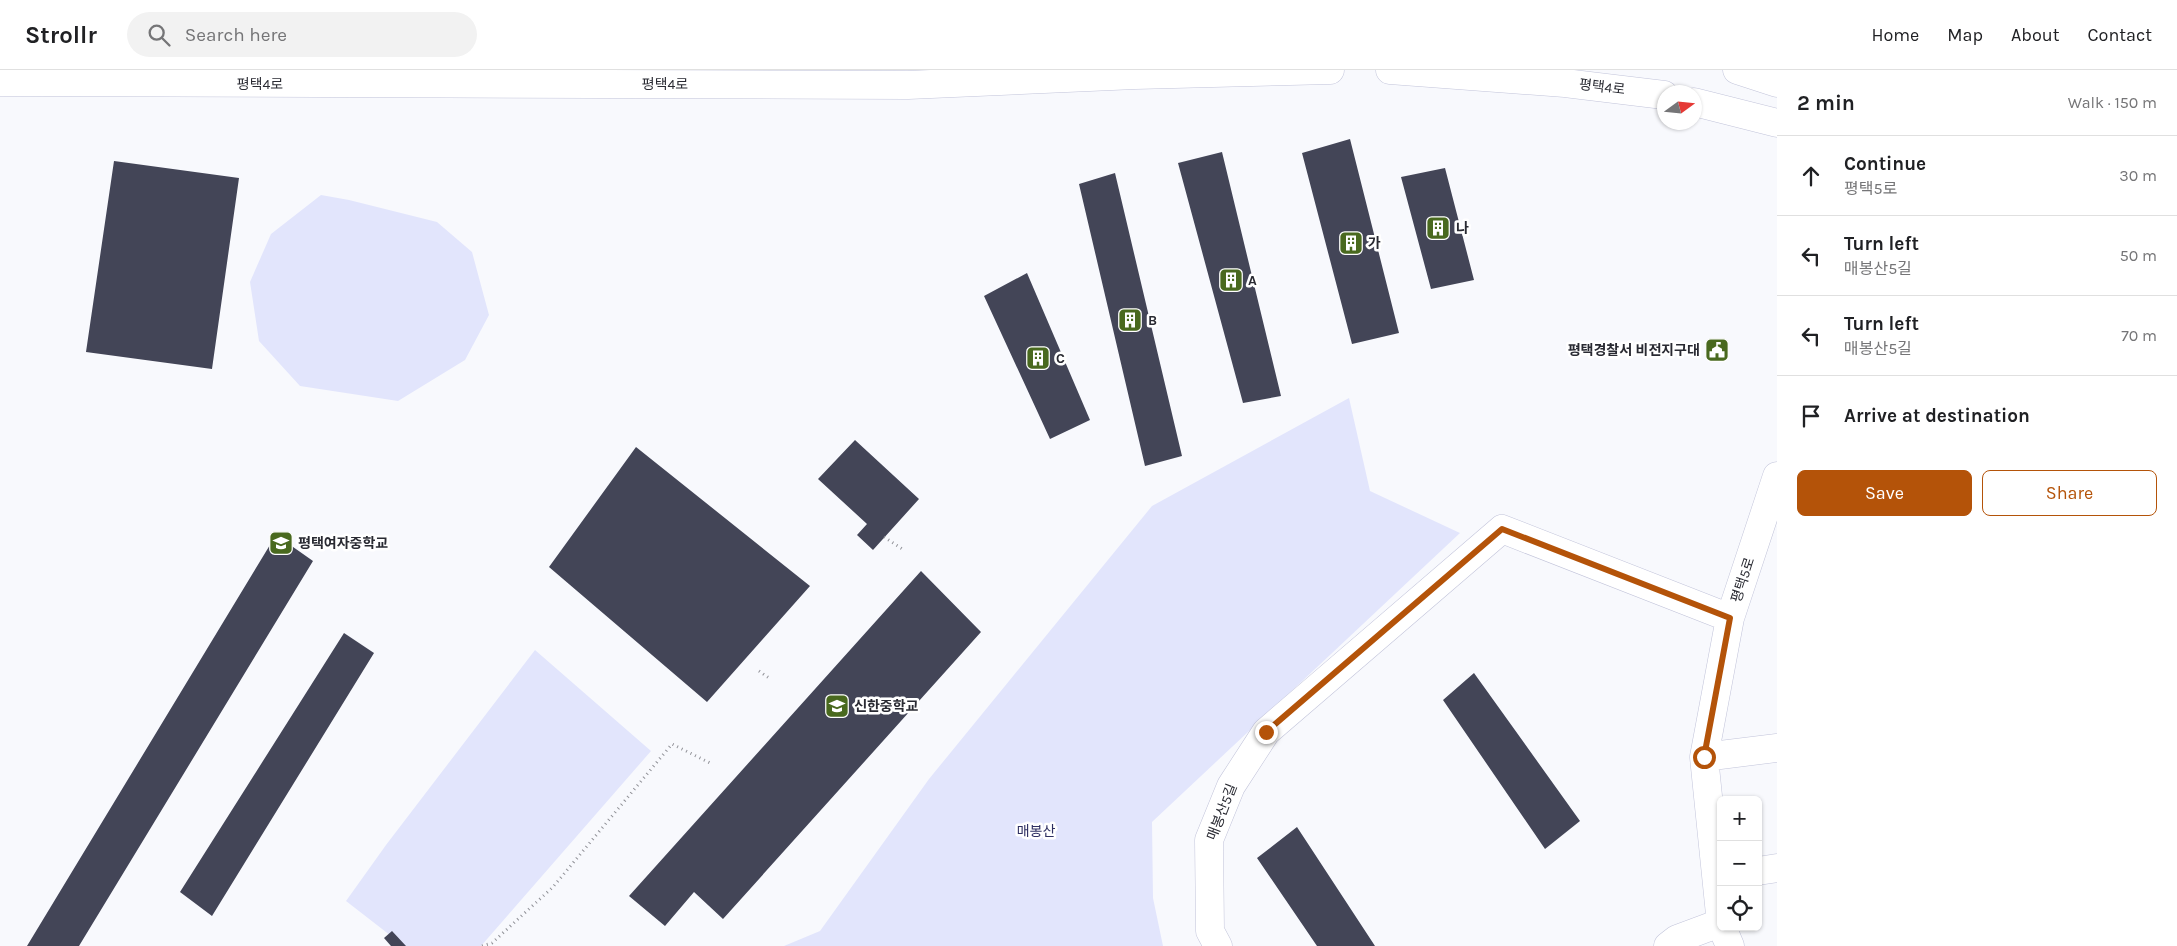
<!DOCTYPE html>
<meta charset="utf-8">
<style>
body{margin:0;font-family:Karla,"Noto Sans KR",sans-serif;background:#f2f2f2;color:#202124}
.controls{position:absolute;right:15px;bottom:15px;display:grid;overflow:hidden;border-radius:8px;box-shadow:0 1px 4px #0004}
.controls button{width:45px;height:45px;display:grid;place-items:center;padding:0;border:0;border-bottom:1px solid #e0e0e0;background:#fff;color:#202124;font:25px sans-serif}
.compass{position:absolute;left:1657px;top:15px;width:45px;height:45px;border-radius:50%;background:#fff;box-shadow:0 1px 4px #0004;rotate:75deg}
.stop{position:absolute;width:15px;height:15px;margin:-11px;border:4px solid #b45309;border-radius:50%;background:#fff}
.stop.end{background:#b45309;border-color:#fff;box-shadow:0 1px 5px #0008}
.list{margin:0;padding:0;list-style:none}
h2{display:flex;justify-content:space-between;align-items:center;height:65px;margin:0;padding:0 20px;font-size:21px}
h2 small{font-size:16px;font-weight:400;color:#757577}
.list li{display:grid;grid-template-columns:32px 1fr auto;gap:15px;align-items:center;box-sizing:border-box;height:80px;padding:0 20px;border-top:1px solid #e0e0e0}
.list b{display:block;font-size:19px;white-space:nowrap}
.list p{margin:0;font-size:16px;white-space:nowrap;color:#757577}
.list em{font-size:16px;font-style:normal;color:#757577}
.actions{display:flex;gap:10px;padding:15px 20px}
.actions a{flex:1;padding:11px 0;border:1px solid #b45309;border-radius:8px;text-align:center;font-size:18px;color:#b45309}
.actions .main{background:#b45309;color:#fff}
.icon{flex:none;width:28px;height:28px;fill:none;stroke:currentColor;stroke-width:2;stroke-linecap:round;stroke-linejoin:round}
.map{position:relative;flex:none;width:1777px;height:876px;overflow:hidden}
header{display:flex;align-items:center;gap:30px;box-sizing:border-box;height:70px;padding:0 25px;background:#fff;border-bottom:1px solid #e0e0e0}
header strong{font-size:24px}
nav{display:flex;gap:28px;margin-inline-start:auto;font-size:18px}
.search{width:350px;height:45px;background:#f2f2f2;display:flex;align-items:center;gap:12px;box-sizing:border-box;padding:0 18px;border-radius:28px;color:#757577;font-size:19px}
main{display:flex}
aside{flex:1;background:#fff}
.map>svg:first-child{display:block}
</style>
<header>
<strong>Strollr</strong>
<div class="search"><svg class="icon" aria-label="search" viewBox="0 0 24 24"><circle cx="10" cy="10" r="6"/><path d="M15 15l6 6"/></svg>Search here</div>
<nav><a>Home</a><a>Map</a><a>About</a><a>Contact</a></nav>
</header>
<main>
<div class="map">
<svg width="1777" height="876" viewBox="0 0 1777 876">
<rect width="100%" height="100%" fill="#f8f9fd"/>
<path fill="#e2e5fc" d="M321 125 349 130 437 152 472 182 489 245 465 290 398 331 300 316 259 271 250 212 271 164Z
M1349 328 1370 421 1460 463 1152 752 1153 828 1163 876H784L820 861 929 709 1152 436Z
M535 580 651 681 481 876H404L346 831 386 775Z"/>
<path fill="#434557" d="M1350 69 1399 263 1352 274 1302 83Z
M1222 82 1281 326 1243 333 1178 93Z
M114 91 239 108 212 299 86 282Z
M1445 98 1474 210 1431 219 1401 107Z
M1115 103 1182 386 1145 396 1079 114Z
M1027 203 1090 350 1050 369 984 226Z
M855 370 919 429 873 480 857 465 867 454 818 409Z
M636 377 810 516 707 632 549 497Z
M276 465 313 491 79 876H27Z
M921 501 981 562 723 849 694 822 665 856 629 826Z
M344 563 374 583 212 846 180 822Z
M1474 603 1580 751 1545 779 1443 630Z
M1297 757 1375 876H1317L1257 788Z
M392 861 406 876H391L384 868Z"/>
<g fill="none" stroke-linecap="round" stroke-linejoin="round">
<g stroke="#c2c4da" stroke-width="29">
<path id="minor" d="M1390 0 1565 13 1664 25
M1737 0 1777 13
M0 12 908 15 1135 5 1330 0
M1694 32 1777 53
M1704 687 1777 678
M1758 801 1777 798
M1721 854 1704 687 1730 548 1777 406
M1722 857 1730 876
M1218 876 1210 861 1209 770 1231 716 1266 662 1502 459 1730 548
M1668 876 1677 869 1720 853"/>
</g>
<path stroke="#909197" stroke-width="3" stroke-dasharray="1 4" stroke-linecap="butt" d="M884 467 904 480
M759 601 769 608
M482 876 492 873 553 817 672 674 712 694"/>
<use href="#minor" stroke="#fff" stroke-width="28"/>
</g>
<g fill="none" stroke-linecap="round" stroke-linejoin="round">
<path stroke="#b45309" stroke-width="6" d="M1266 662 1502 459 1730 548 1704 687"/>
</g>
<defs>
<g id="building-square" transform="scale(1.25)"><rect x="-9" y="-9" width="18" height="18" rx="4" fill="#49691e" stroke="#fff"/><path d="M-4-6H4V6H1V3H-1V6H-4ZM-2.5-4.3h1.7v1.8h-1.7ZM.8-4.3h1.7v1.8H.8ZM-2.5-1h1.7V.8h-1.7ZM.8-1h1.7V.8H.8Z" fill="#fff"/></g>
<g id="civic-square" transform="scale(1.25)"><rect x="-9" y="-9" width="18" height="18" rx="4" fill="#49691e" stroke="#fff"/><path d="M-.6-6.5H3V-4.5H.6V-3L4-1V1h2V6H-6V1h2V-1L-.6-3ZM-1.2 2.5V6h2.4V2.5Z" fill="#fff"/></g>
<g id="school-square" transform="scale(1.25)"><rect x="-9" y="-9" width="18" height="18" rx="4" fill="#49691e" stroke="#fff"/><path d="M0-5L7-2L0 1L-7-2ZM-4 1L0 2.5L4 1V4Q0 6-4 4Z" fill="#fff"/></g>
</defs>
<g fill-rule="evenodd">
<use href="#building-square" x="1438" y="158"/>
<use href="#building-square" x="1351" y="173"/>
<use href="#building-square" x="1231" y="210"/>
<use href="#building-square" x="1130" y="250"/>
<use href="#civic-square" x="1717" y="280"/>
<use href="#building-square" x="1038" y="288"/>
<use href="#school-square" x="281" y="473"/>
<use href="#school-square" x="837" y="636"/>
</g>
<g text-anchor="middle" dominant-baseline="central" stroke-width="5" stroke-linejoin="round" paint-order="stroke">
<g font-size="14" fill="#292a32" stroke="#fff">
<text x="260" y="14">평택4로</text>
<text x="665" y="14">평택4로</text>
<text transform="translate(1602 17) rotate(7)">평택4로</text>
<text transform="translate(1743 510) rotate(-72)">평택5로</text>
<text transform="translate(1222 742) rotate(-69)">매봉산5길</text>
</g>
<g font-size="14" font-weight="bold" fill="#292a32" stroke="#fff" text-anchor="start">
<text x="1456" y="158">나</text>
<text x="1368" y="173">가</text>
<text x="1248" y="210">A</text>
<text x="1148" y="250">B</text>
<text x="1700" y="280" text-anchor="end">평택경찰서 비전지구대</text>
<text x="1056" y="288">C</text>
<text x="298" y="473">평택여자중학교</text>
<text x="854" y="636">신한중학교</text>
</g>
<g font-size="14" fill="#2e2f61" stroke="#fff">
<text x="1036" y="761">매봉산</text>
</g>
</g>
</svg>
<div class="controls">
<button>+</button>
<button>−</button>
<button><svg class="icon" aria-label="locate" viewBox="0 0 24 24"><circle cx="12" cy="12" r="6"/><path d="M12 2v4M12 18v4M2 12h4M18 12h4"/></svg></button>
</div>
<svg class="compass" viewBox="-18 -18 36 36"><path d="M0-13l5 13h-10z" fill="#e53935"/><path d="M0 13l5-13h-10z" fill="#757577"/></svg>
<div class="stop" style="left:1704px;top:687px"></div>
<div class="stop end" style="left:1266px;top:662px"></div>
</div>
<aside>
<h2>2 min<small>Walk · 150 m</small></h2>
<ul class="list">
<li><svg class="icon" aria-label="ahead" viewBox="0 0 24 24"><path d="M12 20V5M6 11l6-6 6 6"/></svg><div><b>Continue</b><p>평택5로</p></div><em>30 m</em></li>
<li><svg class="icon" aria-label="left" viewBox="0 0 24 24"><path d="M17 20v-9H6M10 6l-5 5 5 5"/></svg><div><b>Turn left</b><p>매봉산5길</p></div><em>50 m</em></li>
<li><svg class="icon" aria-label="left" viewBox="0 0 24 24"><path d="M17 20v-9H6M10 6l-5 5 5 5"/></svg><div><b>Turn left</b><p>매봉산5길</p></div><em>70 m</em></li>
<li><svg class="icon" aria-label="arrive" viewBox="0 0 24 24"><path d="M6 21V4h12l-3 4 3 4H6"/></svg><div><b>Arrive at destination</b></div></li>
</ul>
<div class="actions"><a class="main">Save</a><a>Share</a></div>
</aside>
</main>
